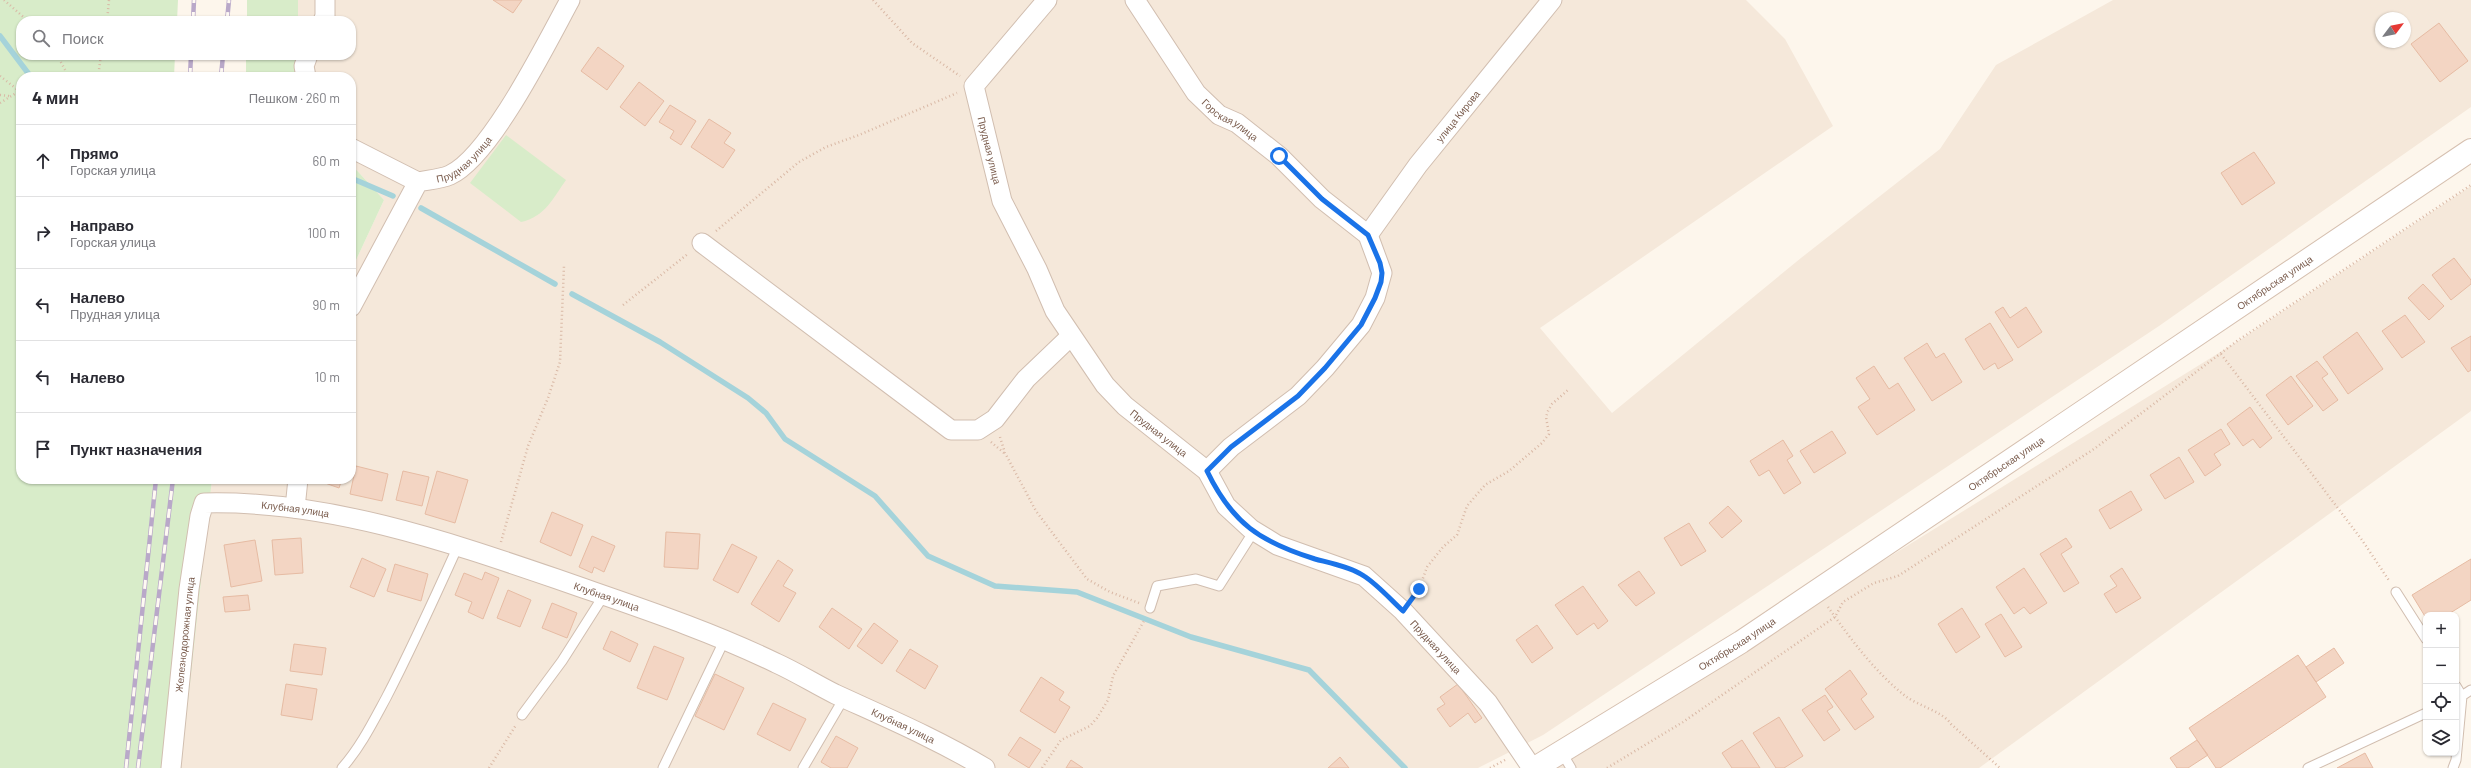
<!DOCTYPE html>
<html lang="ru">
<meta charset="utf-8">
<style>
body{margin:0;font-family:Barlow,sans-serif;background:#f7f7f7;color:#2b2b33}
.controls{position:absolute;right:12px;bottom:12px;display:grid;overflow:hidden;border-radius:8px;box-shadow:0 1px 3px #0004}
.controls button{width:36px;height:36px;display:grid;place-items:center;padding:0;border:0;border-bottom:1px solid #e1e1e2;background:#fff;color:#2b2b33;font:20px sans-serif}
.compass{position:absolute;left:2375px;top:12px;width:36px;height:36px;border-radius:50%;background:#fff;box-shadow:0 1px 3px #0004;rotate:58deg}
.stop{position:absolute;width:12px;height:12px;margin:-9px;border:3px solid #1a73e8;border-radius:50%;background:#fff}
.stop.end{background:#1a73e8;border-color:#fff;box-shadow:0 1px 4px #0008}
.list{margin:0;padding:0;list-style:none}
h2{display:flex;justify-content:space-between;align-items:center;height:52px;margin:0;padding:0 16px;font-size:17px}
h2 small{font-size:13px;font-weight:400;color:#7c7c81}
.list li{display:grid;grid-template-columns:26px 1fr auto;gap:12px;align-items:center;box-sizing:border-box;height:72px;padding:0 16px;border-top:1px solid #e1e1e2}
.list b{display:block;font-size:15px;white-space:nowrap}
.list p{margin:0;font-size:13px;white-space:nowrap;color:#7c7c81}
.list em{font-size:13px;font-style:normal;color:#7c7c81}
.icon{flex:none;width:22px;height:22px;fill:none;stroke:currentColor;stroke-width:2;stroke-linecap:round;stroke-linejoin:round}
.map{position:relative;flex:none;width:2471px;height:768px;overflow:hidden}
.search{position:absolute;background:#fff;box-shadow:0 1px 3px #0004;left:16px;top:16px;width:340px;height:44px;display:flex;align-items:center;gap:10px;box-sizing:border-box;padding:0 14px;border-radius:16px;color:#7c7c81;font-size:15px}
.panel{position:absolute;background:#fff;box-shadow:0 1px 3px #0004;left:16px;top:72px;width:340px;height:412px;border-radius:16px}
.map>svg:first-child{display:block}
</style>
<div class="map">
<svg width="2471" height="768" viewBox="0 0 2471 768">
<rect width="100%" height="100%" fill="#fdf6ec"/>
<path fill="#f5e8da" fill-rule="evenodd" d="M298 0H1746L1785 39 1833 126 1540 328 1612 413 1801 258 1940 149 1996 65 2113 0H2471V107L2159 326 1543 735 1478 768H181L212 479H351V271L384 200 351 164V77H296V55H351V21H298ZM2381 18H2405V42H2381Z
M2471 186V411L1979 768H1548L2243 338Z"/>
<path fill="#d8ecc9" d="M0 0H178L177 21H21V55H175L174 77H21V479H212L181 768H0Z
M247 0H298V21H247Z
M246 55H296V77H246Z
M506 135 566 180C553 198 545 217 521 222L470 183Z
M351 164 384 200 351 271Z"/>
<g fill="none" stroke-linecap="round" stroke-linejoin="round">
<path stroke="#a5d3da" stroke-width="5.5" d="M0 36 31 77
M351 178 393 196
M421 208 555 284
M572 294 660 342 748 398 766 413 785 439 875 496 928 556 995 586 1077 592 1191 637 1309 670 1405 768"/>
</g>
<path fill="#f3d5c3" stroke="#e6bba3" d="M493 0H522L513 13Z
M2439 23 2468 61 2440 82 2411 44Z
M598 47 624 66 607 90 581 71Z
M639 82 664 101 645 126 620 107Z
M670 105 696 121 681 145 670 138 674 131 659 122Z
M709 119 731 133 724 143 735 150 723 168 691 147Z
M2254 152 2275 183 2242 205 2221 173Z
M2454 258 2471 280V284L2451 300 2432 275Z
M2423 284 2444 306 2429 320 2408 298Z
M2003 307 2010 318 2026 307 2042 332 2018 348 1995 312Z
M2405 315 2425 342 2402 358 2382 331Z
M1990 323 2013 360 1998 369 1995 363 1984 370 1965 339Z
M2357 332 2383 369 2348 394 2323 357Z
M2471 336V370L2468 372 2451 348Z
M1927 343 1936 358 1944 353 1962 382 1932 401 1904 358Z
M2317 361 2328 374 2322 378 2338 400 2323 411 2296 376Z
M1874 366 1889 389 1898 383 1915 410 1877 435 1858 407 1870 399 1856 378Z
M2291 376 2313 406 2288 425 2266 395Z
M2250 407 2272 438 2260 448 2253 439 2243 446 2227 424Z
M2221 429 2230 444 2214 454 2221 465 2205 476 2188 450Z
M1832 431 1846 453 1814 473 1800 451Z
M1783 440 1793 456 1787 460 1801 483 1784 494 1769 470 1759 476 1750 461Z
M2179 457 2194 482 2165 499 2150 475Z
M356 466 388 474 382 501 350 494Z
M403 471 429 477 422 506 396 500Z
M437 471 468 480 455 523 425 514Z
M314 479H342L339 488Z
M2131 491 2142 510 2110 529 2099 510Z
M1728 506 1742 521 1722 538 1709 523Z
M552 512 583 525 571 556 540 542Z
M1689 523 1706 551 1681 566 1664 538Z
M666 532 700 534 698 569 664 567Z
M592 536 615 546 604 572 594 567 592 573 579 567Z
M301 538 303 573 275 575 272 540Z
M2066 538 2072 547 2061 554 2079 583 2064 592 2040 554Z
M255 540 262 581 231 587 224 545Z
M732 544 757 557 738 593 713 580Z
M362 558 386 569 374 597 350 587Z
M2471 559V600L2447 615H2426V618L2412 595Z
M778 560 793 570 783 586 796 593 779 622 751 604Z
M395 564 428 574 421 601 387 591Z
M2024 568 2047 603 2030 614 2024 607 2014 614 1996 587Z
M2122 568 2141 598 2116 613 2104 594 2117 586 2110 576Z
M1639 571 1655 593 1636 606 1618 585Z
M485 572 499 578 483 619 468 612 472 602 455 595 464 573 482 580Z
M1583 586 1608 621 1598 629 1594 623 1577 635 1555 605Z
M508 590 531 600 520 627 497 618Z
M248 595 250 610 225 612 223 597Z
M552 603 577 613 567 638 542 628Z
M832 608 862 629 849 649 819 627Z
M1962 608 1980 637 1956 653 1938 624Z
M2001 614 2022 647 2005 657 1985 624Z
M874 623 898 641 882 664 857 646Z
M1537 625 1553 648 1532 663 1516 640Z
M611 631 638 644 630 662 603 649Z
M294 644 326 648 322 675 290 671Z
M654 646 684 658 667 700 637 688Z
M2334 648 2344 663 2316 682 2306 667Z
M910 649 938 666 925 689 896 671Z
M2298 655 2326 697 2220 768H2216L2189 728Z
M1850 670 1867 694 1861 699 1874 717 1855 730 1825 689Z
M715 674 744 688 724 730 695 716Z
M1041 677 1064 692 1059 700 1070 707 1055 733 1020 711Z
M286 684 317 689 312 720 281 715Z
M1458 684 1482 718 1475 723 1468 713 1450 727 1437 709 1445 704 1440 697Z
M1825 695 1833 707 1827 711 1840 730 1824 741 1802 710Z
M773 703 806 719 790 751 757 734Z
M1779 717 1803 756 1784 768H1776L1753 733Z
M836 736 858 748 847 768H831L821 762Z
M1020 737 1041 750 1029 768 1008 755Z
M1742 740 1760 768H1732L1722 753Z
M2197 740 2208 755 2188 768H2177L2170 758Z
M2365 753 2373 768H2337Z
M1340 757 1349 768H1328Z
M1071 760 1083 768H1066Z"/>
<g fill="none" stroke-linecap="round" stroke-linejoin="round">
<g stroke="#d1beb0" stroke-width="11">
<path id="lane" d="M2396 592 2426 639
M1150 608 1157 586 1196 579 1219 586 1254 531
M2457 699 2471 690
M522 715 562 661 604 595
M1562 753 1571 768
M342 768C360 748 373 722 386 698 412 648 435 597 458 546
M663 768 724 641
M803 768 844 698
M2308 768 2426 713
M2453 768 2456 760 2462 696 2456 686"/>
</g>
<g stroke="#d1beb0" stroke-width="21">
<g id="street">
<path id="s1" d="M1047 0 974 86 1002 201 1037 269 1055 311 1105 385 1125 406 1207 471 1226 506 1251 529 1277 545 1364 576 1403 611 1488 703 1532 768"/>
<path id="s2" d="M1135 0 1196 93 1219 115 1237 123 1279 156 1322 199 1368 235 1382 273 1375 298 1361 325 1325 368 1298 396 1231 447 1207 471"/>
<path d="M323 21 325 16V0"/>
<path d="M306 77 304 66 308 55"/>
<path d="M351 148 418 182"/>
<path id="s3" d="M1368 235 1418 165 1552 0"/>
<path d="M702 243 951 430H978L995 419 1026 379 1071 336"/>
<path id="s4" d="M351 307 418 182C428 180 441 179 450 175 491 156 547 42 570 0"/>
<path d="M295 508 298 479"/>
<path id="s5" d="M171 768 189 589 200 516 204 503C326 500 443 540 557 579 631 605 706 629 776 663 796 672 815 684 835 694 885 717 937 739 985 768"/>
</g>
</g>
<g stroke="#d6c0b0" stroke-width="24">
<g id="secondary">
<path id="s6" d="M1535 768 1741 642 2471 150"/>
</g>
</g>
<path stroke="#d9b8a5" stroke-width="2.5" stroke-dasharray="1 3" stroke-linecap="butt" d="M4 0 28 21
M873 0 912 43 960 76
M107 21 109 0
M57 55 69 77
M0 76 18 90
M98 77 101 55
M0 95 9 96
M0 103 21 90
M716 231 799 162 826 147 859 135 957 93
M623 305 689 253
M2221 354 2362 540 2390 582
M1000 437 1005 453 1036 511 1087 579 1110 592 1139 603
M991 442 1004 453
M501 542 528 446 548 398 560 362 564 266
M1414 596 1419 589 1427 567 1443 547 1457 535 1467 506 1485 485 1509 471 1542 443 1549 434 1546 417 1548 411 1552 404 1568 390
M1828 607C1850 638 1874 671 1904 695 1918 706 1942 711 1951 724L2000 768
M489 768 516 725
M1042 768 1061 740 1090 726 1097 718 1108 700 1113 676 1145 619
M1490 768 1505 760
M1607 768 1683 722 1835 617 1843 602 1874 583 1898 576 2094 449 2237 341 2471 185"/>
<use href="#lane" stroke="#fff" stroke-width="9"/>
<use href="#street" stroke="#fff" stroke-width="19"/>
<use href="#secondary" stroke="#fff" stroke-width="22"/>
<g stroke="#b9a8c9" stroke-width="4.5">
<path id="rail" d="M193 21 194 0
M227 21 229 0
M190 77 191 55
M221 77 223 55
M126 768 156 479
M138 768 173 479"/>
</g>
<use href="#rail" stroke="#fffaf3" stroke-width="3" stroke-dasharray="9" stroke-linecap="butt"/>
</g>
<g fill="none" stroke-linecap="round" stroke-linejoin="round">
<path stroke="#1a73e8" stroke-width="5" d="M1279 156 1322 199 1368 235 1380 263 1382 273 1381 282 1375 298 1361 325 1325 368 1298 396 1231 447 1207 471C1232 523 1260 542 1315 559 1330 563 1351 567 1364 576 1378 585 1391 600 1403 611L1419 589"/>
</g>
<g text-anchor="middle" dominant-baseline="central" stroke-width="3.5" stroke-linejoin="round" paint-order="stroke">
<g font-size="10" fill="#7a5c4d" stroke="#fffaf3">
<text stroke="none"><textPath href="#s3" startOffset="149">улица Кирова</textPath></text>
<text stroke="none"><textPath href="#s2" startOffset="155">Горская улица</textPath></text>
<text stroke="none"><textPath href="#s1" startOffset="179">Прудная улица</textPath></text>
<text stroke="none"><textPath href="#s4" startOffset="195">Прудная улица</textPath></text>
<text stroke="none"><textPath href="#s6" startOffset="885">Октябрьская улица</textPath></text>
<text stroke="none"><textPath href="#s1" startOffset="515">Прудная улица</textPath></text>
<text stroke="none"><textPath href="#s6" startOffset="561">Октябрьская улица</textPath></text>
<text stroke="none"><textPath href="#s5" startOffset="359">Клубная улица</textPath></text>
<text stroke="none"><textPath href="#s5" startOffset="683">Клубная улица</textPath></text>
<text stroke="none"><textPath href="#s5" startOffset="134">Железнодорожная улица</textPath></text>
<text stroke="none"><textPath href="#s6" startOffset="237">Октябрьская улица</textPath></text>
<text stroke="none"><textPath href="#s1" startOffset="874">Прудная улица</textPath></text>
<text stroke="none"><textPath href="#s5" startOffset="1007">Клубная улица</textPath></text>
</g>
</g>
</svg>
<div class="controls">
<button>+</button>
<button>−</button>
<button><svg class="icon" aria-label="locate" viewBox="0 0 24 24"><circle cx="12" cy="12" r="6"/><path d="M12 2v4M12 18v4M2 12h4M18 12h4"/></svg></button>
<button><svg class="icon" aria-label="layers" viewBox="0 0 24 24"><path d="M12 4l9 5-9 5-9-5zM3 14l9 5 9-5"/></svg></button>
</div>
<svg class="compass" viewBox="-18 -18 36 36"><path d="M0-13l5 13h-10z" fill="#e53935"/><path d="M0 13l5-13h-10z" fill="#7c7c81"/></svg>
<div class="stop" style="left:1279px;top:156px"></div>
<div class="stop end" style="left:1419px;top:589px"></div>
<div class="search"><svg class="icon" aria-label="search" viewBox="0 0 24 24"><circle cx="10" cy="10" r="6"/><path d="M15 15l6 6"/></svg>Поиск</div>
<section class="panel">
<h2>4 мин<small>Пешком · 260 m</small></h2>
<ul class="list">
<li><svg class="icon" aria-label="ahead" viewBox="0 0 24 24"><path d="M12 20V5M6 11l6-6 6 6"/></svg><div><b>Прямо</b><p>Горская улица</p></div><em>60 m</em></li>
<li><svg class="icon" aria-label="right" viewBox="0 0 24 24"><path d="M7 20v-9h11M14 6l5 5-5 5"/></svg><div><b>Направо</b><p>Горская улица</p></div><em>100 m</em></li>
<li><svg class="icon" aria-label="left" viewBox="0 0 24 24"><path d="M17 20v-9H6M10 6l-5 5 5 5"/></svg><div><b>Налево</b><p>Прудная улица</p></div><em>90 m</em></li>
<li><svg class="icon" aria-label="left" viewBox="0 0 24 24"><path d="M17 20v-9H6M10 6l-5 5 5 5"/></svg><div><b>Налево</b></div><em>10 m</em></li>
<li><svg class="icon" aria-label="arrive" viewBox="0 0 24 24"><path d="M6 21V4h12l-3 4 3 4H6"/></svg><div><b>Пункт назначения</b></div></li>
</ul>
</section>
</div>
